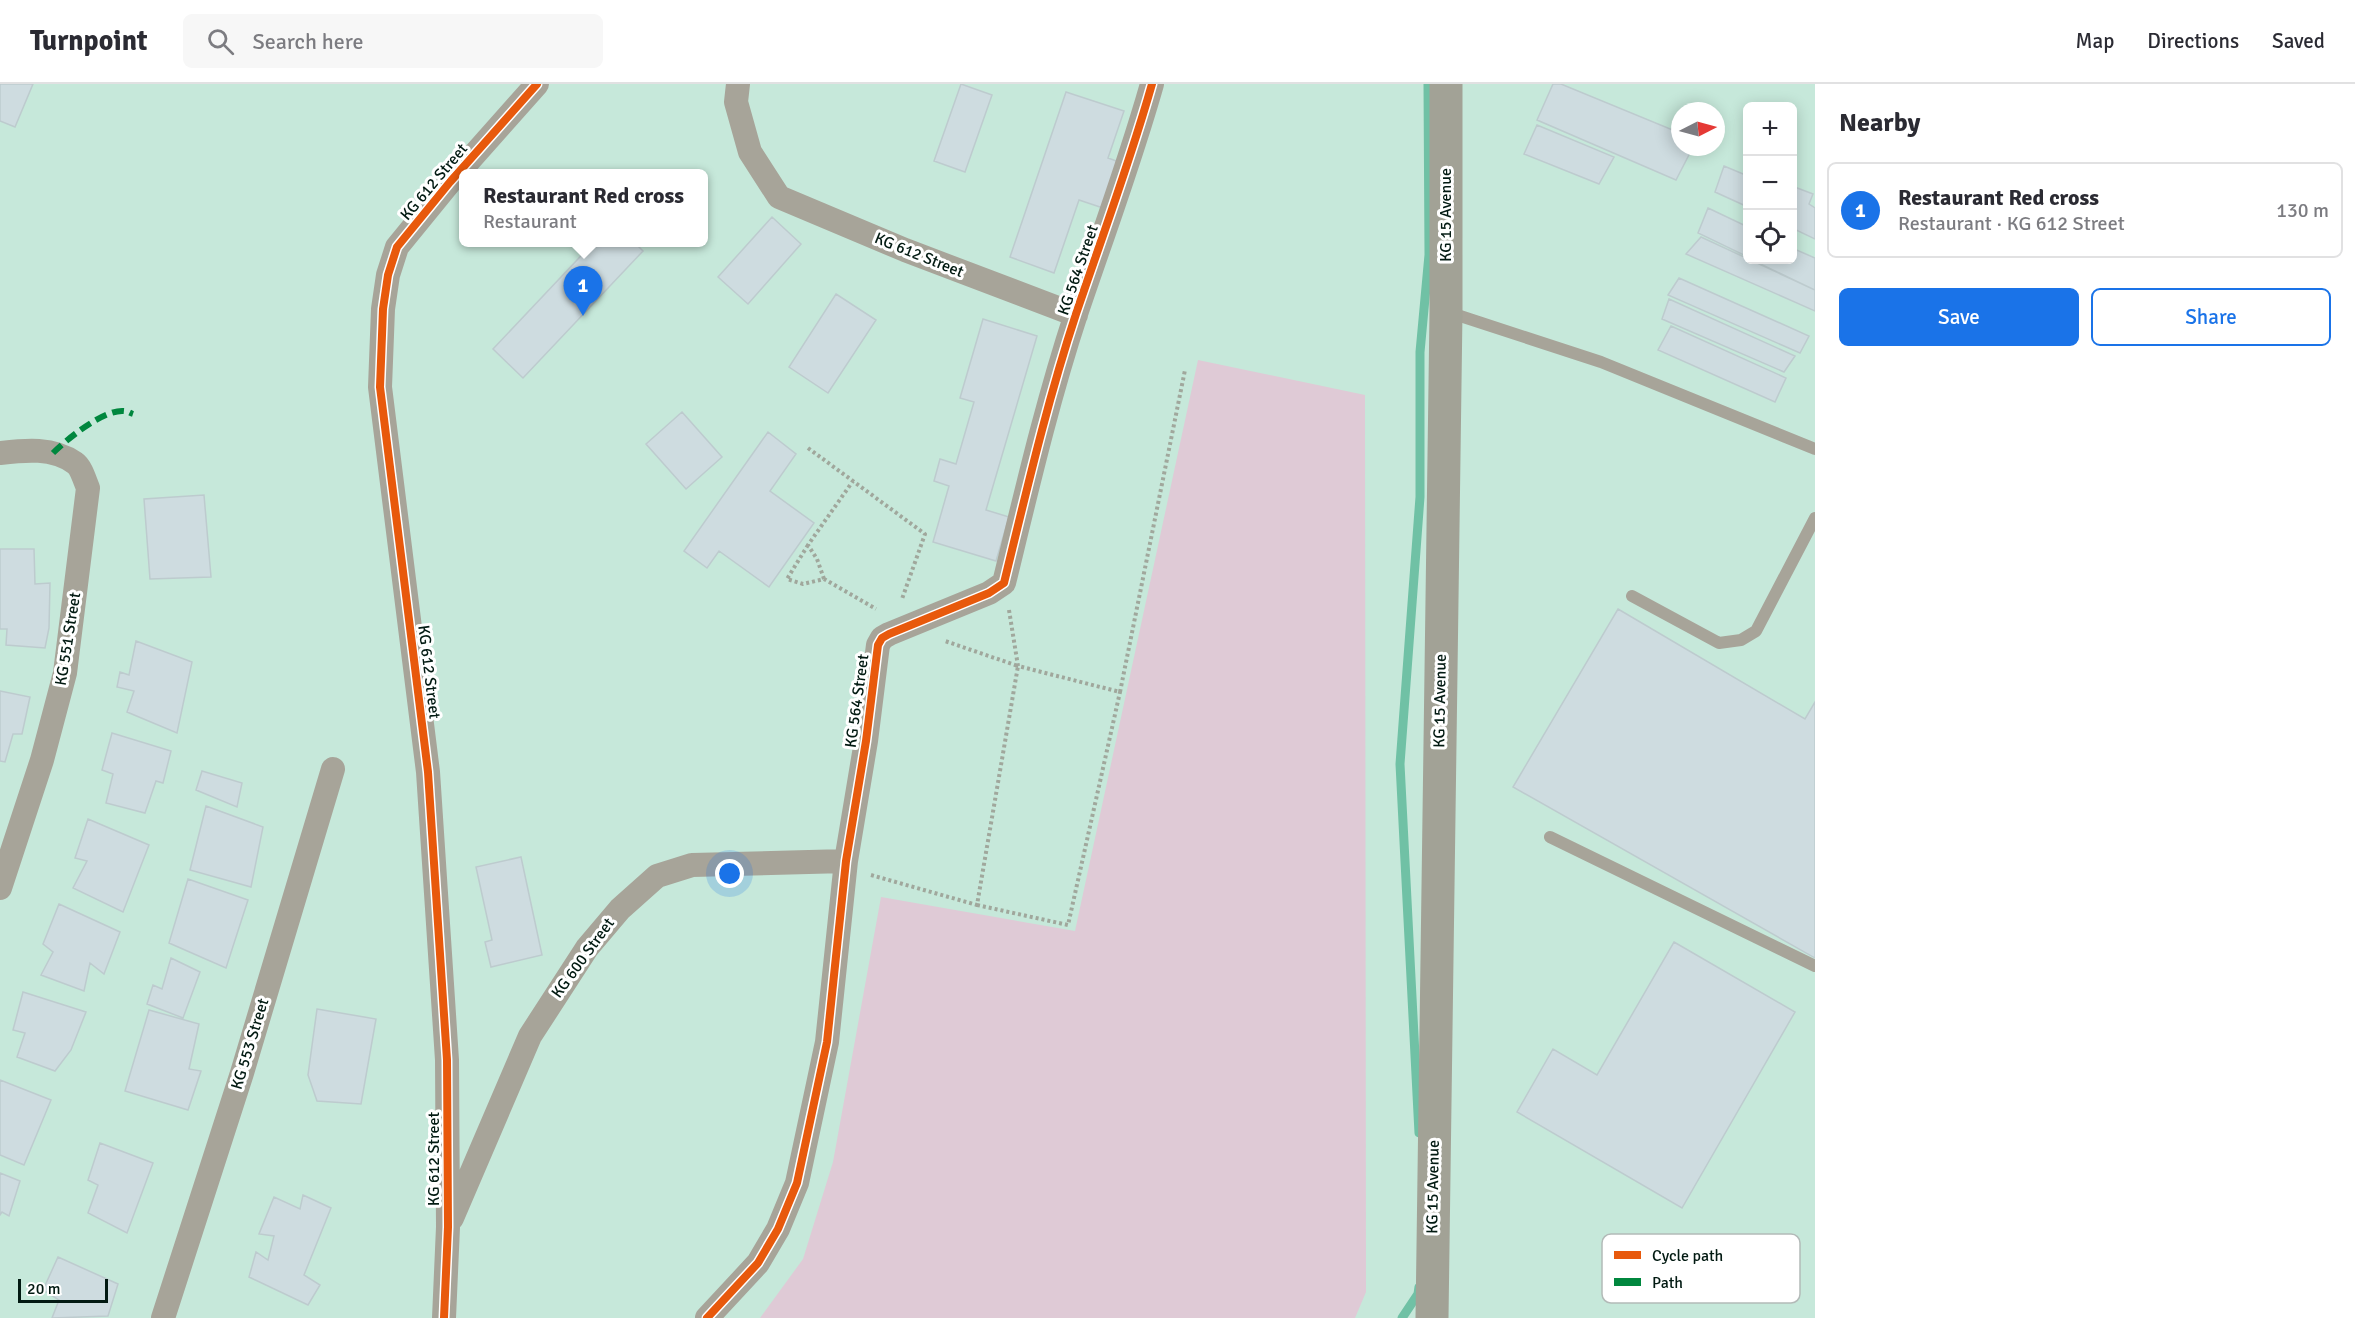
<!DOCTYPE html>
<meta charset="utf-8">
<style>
body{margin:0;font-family:Signika,sans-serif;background:#f7f7f7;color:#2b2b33}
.controls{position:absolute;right:18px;top:18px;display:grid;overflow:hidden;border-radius:9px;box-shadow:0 3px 15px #0003}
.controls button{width:54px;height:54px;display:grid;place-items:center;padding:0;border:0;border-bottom:2px solid #e1e1e2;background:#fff;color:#2b2b33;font:30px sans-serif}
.compass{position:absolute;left:1671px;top:18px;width:54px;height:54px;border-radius:50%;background:#fff;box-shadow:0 3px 15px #0003;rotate:84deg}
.scale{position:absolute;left:18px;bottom:15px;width:90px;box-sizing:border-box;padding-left:6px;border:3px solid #021a12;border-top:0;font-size:16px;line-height:21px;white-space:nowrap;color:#021a12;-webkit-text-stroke:4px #fff;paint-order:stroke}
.you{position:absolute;left:730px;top:790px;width:21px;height:21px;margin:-15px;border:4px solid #fff;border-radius:50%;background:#1a73e8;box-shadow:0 0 0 9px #1a73e833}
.badge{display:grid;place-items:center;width:39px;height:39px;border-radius:50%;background:#1a73e8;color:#fff;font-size:20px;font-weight:700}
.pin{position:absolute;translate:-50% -50px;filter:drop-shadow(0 2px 3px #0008)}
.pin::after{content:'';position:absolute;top:32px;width:21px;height:18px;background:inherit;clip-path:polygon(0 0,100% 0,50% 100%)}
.popup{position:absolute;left:459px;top:85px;width:249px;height:78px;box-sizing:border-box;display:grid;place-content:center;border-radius:9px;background:#fff;filter:drop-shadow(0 2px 4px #0005);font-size:20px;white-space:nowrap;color:#7c7c81}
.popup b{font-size:22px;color:#2b2b33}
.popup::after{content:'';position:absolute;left:50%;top:100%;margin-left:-12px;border:12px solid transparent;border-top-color:#fff}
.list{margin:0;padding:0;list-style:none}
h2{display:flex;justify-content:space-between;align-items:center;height:78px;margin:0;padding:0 24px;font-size:26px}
h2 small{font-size:20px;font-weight:400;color:#7c7c81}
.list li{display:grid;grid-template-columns:39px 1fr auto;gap:18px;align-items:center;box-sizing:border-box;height:96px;margin:0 12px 12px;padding:0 12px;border:2px solid #e1e1e2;border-radius:9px}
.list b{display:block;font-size:22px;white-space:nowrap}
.list p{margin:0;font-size:20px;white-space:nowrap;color:#7c7c81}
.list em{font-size:20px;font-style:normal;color:#7c7c81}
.actions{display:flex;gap:12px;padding:18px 24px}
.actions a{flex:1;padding:14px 0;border:2px solid #1a73e8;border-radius:9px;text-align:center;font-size:21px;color:#1a73e8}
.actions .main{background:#1a73e8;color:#fff}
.icon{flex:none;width:33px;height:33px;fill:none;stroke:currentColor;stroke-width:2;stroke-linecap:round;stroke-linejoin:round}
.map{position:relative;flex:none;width:1815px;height:1234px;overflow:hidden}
header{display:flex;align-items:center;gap:36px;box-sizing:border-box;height:84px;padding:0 30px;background:#fff;border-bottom:2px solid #e1e1e2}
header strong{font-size:28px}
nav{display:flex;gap:33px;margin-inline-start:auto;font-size:21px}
.search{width:420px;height:54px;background:#f7f7f7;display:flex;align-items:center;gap:15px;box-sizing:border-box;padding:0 21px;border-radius:9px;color:#7c7c81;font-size:22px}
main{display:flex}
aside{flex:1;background:#fff}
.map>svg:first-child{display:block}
</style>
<header>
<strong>Turnpoint</strong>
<div class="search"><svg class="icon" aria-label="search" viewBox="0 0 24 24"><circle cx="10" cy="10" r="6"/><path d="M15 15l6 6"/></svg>Search here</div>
<nav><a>Map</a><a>Directions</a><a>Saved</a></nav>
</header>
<main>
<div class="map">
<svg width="1815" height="1234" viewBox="0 0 1815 1234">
<rect width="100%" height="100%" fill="#c6e8da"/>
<path fill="#dfcad6" d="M1198 276 1365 311 1366 1208 1355 1234H760L803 1175 833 1078 881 813 1075 847Z"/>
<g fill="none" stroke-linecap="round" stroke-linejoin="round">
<path stroke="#70c1a5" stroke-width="9" d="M1419 1049 1400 680 1420 413V268L1429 171 1428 0
M1402 1234 1418 1210 1419 1203"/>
</g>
<path fill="#cedce0" stroke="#bdcbce" stroke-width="1.5" d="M0 0H33L15 43 0 37Z
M961 0 992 11 965 88 934 77Z
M1553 0H1561L1680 49V63H1693L1676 96 1537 36Z
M1066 8 1124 27 1108 74 1122 79 1106 125 1079 116 1054 189 1010 173Z
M1537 41 1614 73 1599 100 1524 70Z
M1724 82 1748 92V123L1715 108Z
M1792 102 1813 110 1809 120 1815 124V155L1792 144Z
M1708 124 1748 143V173L1698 149Z
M772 133 801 160 748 220 718 193Z
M1701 153 1815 206V227L1686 170Z
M594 158H634L643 167 523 294 493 265Z
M1792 164 1815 174V206L1752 176H1792Z
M1679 194 1809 252 1800 269 1668 211Z
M836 210 876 236 828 309 789 283Z
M1669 215 1795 272 1784 288 1662 235Z
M983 235 1037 252 986 426 1009 433 996 477 933 458 949 402 934 397 940 375 956 380 974 318 960 314Z
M1671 242 1786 294 1775 318 1658 266Z
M682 328 722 373 686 405 646 360Z
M768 348 796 370 770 407 814 439 769 503 719 467 707 484 684 467Z
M204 411 211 493 150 495 144 415Z
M0 465H34L35 500 50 499 49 544 45 564 6 561 7 545H0Z
M1618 525 1805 635 1815 618V874L1513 703Z
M136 557 192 578 177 649 127 628 134 607 117 603 120 588 129 591Z
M0 607 30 613 22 650H13L5 678 0 677Z
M112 649 171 667 163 699 156 697 145 729 106 719 113 690 102 686Z
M202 687 242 699 237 723 196 706Z
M206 722 263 743 251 803 190 786Z
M88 735 149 761 123 828 73 804 87 777 75 774Z
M521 773 542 871 491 883 485 858 492 856 476 783Z
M188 795 248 816 226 884 169 859Z
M59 820 120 848 104 890 90 879 84 907 41 891 53 868 43 860Z
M1674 858 1795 928 1682 1124 1517 1028 1553 965 1597 991Z
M171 874 200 888 183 934 147 920 153 901 162 905Z
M23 908 86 928 71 966 55 987 17 973 25 949 13 946Z
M317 925 376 935 361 1020 317 1017 308 991Z
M149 926 199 940 189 985 201 987 188 1026 125 1007Z
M0 996 51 1016 24 1081 0 1071Z
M100 1059 153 1079 127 1149 88 1129 98 1101 88 1096Z
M0 1089 20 1097 9 1132 2 1128 0 1131Z
M303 1111 331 1124 304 1191 320 1201 308 1221 249 1193 256 1168 268 1176 274 1152 259 1150 274 1113 300 1125Z
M58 1173 118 1200 108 1232 52 1234 59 1216 43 1206Z"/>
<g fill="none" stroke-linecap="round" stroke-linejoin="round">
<path stroke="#a0a79c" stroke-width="4" stroke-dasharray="3 3" stroke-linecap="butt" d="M808 364 925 450 902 515
M808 461 787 495 803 500 824 495 876 525
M824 495 817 475 808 461 853 397
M1009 526 1018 582 1120 608 1185 286
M871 791 977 821 1018 582 945 557
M977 821 1068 841 1120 608"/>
<path stroke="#a7a499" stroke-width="12" d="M1448 228 1601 278 1815 365
M1632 512 1719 559 1741 556 1756 547 1815 434
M1550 753 1815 882"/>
<path stroke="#a7a499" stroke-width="24" d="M738 0 736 18 750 68 779 113 905 166 1076 231
M0 369C25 366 53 363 75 379 81 383 85 397 88 404L65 589 42 676 0 804
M452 1134 530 952 587 864 620 825 657 792 692 781 846 777
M163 1234 242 989 333 685
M444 1234 448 1143 447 976 428 688 380 303 383 225 388 191 397 163 450 98 537 0
M707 1234 758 1179 778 1145 797 1099 827 958 846 777 866 657 878 561 882 554 889 550 989 509 1004 499C1026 409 1047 318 1076 230 1102 153 1130 78 1152 0"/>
<path stroke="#a2a296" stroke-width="33" d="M1432 1234 1446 228V0"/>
<path stroke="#00873e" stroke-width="6" stroke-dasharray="12 6" stroke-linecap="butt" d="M53 369C67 355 104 325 124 327 128 327 130 329 133 330"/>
<g stroke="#fff" stroke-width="11">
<path id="cycleway" d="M444 1234 448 1143 447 976 428 688 380 303 383 225 388 191 397 163 450 98 537 0
M707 1234 758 1179 778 1145 797 1099 827 958 846 777 866 657 878 561 882 554 889 550 989 509 1004 499C1026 409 1047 318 1076 230 1102 153 1130 78 1152 0"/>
</g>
<use href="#cycleway" stroke="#e8590c" stroke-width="8"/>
</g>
<g text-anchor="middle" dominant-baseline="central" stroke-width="6" stroke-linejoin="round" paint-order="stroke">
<g font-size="16" fill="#021a12" stroke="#fff">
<text transform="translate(434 98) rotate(-50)">KG 612 Street</text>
<text transform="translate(1446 131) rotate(-90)">KG 15 Avenue</text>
<text transform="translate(919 171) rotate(22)">KG 612 Street</text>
<text transform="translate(1078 186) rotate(-71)">KG 564 Street</text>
<text transform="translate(68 555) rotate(-81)">KG 551 Street</text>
<text transform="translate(429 588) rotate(83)">KG 612 Street</text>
<text transform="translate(857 617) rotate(-82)">KG 564 Street</text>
<text transform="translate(1440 617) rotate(-89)">KG 15 Avenue</text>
<text transform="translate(583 874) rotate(-54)">KG 600 Street</text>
<text transform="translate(250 960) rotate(-73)">KG 553 Street</text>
<text transform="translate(434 1075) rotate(-90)">KG 612 Street</text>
<text transform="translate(1433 1103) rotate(-89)">KG 15 Avenue</text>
</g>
</g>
<rect x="1602" y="1150" width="198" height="69" rx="9" fill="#fff" stroke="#b3bab8" stroke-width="1.5"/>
<rect x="1614" y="1167" width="27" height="8" fill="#e8590c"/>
<rect x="1614" y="1194" width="27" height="8" fill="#00873e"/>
<g font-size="16" fill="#021a12">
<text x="1652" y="1177">Cycle path</text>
<text x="1652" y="1204">Path</text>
</g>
</svg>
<div class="controls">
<button>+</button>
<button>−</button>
<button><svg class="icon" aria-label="locate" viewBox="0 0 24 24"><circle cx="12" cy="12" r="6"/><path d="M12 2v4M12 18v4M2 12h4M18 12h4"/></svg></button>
</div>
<svg class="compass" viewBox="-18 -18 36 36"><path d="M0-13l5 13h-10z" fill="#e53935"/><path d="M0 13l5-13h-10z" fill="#7c7c81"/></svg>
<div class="scale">20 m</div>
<div class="you"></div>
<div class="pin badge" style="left:583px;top:232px">1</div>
<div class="popup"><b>Restaurant Red cross</b>Restaurant</div>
</div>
<aside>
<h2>Nearby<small></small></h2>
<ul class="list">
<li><span class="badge">1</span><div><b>Restaurant Red cross</b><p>Restaurant · KG 612 Street</p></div><em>130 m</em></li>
</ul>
<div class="actions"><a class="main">Save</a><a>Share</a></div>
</aside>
</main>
